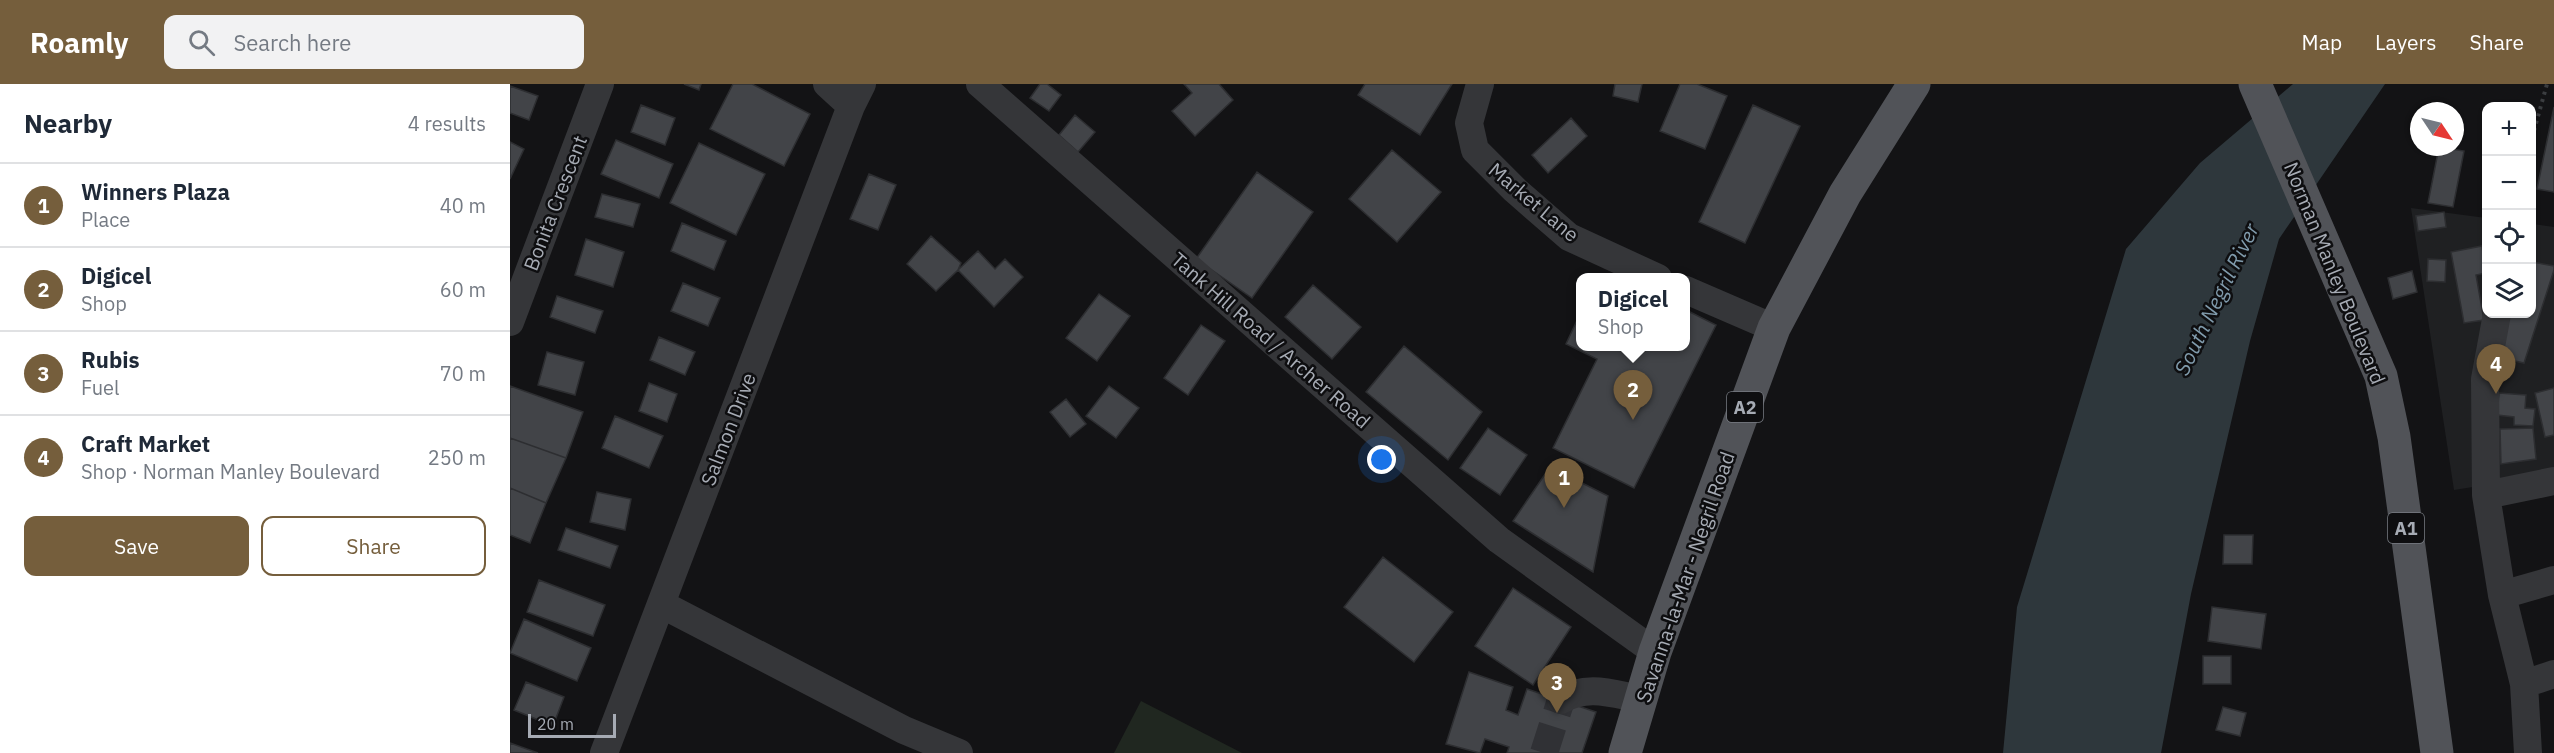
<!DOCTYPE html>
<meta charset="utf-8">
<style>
body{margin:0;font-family:"IBM Plex Sans",sans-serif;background:#f2f2f3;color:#1f2937}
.controls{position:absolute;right:18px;top:18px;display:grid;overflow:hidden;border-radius:12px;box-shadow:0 2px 4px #0004}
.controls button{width:54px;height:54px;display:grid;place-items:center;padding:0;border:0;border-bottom:2px solid #e0e1e3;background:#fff;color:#1f2937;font:30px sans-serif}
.compass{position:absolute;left:1900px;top:18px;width:54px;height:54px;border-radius:50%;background:#fff;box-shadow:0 2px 4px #0004;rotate:125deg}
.scale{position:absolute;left:18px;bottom:15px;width:88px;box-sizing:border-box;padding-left:6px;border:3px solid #a6abb4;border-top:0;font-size:16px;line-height:21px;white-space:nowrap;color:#a6abb4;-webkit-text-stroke:4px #0e0e10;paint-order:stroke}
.you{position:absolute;left:872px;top:376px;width:21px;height:21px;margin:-15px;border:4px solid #fff;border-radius:50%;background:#1a73e8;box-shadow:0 0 0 9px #1a73e833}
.badge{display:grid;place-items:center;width:39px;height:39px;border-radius:50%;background:#755e3c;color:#fff;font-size:20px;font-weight:700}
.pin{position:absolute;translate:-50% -50px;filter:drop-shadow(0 2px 3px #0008)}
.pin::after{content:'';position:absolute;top:32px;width:21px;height:18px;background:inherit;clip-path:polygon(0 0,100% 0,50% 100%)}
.popup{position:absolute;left:1066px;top:189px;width:114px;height:78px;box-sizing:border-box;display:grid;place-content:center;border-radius:12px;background:#fff;filter:drop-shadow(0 2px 4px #0005);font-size:20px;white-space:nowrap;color:#747a83}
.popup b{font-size:22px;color:#1f2937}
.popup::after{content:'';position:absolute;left:50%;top:100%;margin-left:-12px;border:12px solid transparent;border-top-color:#fff}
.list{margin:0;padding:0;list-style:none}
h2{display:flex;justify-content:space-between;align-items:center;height:78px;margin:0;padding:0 24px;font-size:26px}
h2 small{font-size:20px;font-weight:400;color:#747a83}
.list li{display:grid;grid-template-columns:39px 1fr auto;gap:18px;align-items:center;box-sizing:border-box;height:84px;padding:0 24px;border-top:2px solid #e0e1e3}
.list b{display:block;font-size:22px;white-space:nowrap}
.list p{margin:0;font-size:20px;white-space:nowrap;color:#747a83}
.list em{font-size:20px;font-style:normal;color:#747a83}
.actions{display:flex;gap:12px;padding:18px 24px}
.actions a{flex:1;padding:14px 0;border:2px solid #755e3c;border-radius:12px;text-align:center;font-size:21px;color:#755e3c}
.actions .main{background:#755e3c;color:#fff}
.icon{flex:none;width:33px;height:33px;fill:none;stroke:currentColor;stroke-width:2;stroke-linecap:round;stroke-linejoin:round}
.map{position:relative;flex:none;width:2044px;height:669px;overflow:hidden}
header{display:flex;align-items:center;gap:36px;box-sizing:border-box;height:84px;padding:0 30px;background:#755e3c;color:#fff}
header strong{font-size:28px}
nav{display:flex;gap:33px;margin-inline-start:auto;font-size:21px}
.search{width:420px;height:54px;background:#f2f2f3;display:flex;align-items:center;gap:15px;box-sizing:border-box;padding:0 21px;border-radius:12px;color:#747a83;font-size:22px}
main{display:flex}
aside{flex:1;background:#fff}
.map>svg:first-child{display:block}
</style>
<header>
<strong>Roamly</strong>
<div class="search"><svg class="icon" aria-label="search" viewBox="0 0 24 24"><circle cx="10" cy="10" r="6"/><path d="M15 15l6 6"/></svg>Search here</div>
<nav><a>Map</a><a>Layers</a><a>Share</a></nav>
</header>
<main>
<aside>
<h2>Nearby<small>4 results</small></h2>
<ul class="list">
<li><span class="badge">1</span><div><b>Winners Plaza</b><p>Place</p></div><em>40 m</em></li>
<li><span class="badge">2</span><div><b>Digicel</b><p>Shop</p></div><em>60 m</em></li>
<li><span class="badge">3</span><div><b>Rubis</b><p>Fuel</p></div><em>70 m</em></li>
<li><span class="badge">4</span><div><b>Craft Market</b><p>Shop · Norman Manley Boulevard</p></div><em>250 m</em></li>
</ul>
<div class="actions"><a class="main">Save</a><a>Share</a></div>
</aside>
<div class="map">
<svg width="2044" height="669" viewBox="0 0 2044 669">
<rect width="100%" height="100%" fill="#131315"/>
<path fill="#1f2022" d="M1901 124 1976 134V230H2022V140L2044 143V390L1944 406Z"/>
<path fill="#202720" d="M631 617 732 669H604Z"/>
<path fill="#2e373c" d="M1783 0H1875L1769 155 1740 257 1681 510 1651 669H1493L1507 523 1616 165 1690 79Z"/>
<path fill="#424448" stroke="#2d2e31" stroke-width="1.5" d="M174 0H191L189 6Z
M223 0H242L300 30 274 82 200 45Z
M530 0H537L551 11 539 27 520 14Z
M674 0H709L723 16 685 52 662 27 682 9Z
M855 0H942L910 51 848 11Z
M1105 0H1132L1128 18 1103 12Z
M1170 0H1187L1217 12 1195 65 1150 47Z
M0 2 28 12 19 36 0 29Z
M131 21 165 34 155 61 121 48Z
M1243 21 1290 42 1235 159 1189 138Z
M2044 23V108L2027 105Z
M565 31 585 48 568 68 549 51Z
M1061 34 1077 52 1038 89 1022 71Z
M106 56 163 80 149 114 91 90Z
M0 58 14 65 0 95Z
M189 59 255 90 226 151 160 119Z
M1929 63 1954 67 1943 123 1918 119Z
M882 66 931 108 887 158 839 115Z
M747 88 803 128 742 214 686 175Z
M359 90 386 101 368 146 340 135Z
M92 110 130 120 123 143 85 133Z
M1934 128 1936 143 1908 147 1906 132Z
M172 139 216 157 204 186 161 167Z
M421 152 451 179 448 186 426 207 397 180Z
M76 155 114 168 103 203 65 191Z
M1972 162 1976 189 1966 191 1974 236 1954 239 1941 168Z
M468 167 485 185 495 175 513 193 484 223 448 186Z
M1918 175 1936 176 1935 198 1917 197Z
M2022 178 2044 182V186L2014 279 1991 274 1996 230H2022Z
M1902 187 1907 208 1883 215 1878 194Z
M173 199 210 214 198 242 161 227Z
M803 201 851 243 822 275 775 233Z
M589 210 620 232 587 277 556 254Z
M47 212 93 227 85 249 40 233Z
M1176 226 1206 241 1124 404 1043 364 1087 275 1056 260 1070 230V262H1176Z
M691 241 715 257 678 311 654 294Z
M149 253 185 268 175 291 140 276Z
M894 262 972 328 938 376 856 308Z
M37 268 74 278 65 311 28 301Z
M139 299 167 310 157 338 129 327Z
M0 302 73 328 56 374 0 354Z
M599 302 629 324 606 354 576 332Z
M2044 304V351L2035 353 2025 309Z
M1989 309 2016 311 2015 324 2025 325 2023 342 2004 341V333L1987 331Z
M556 315 576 340 560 353 540 328Z
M105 332 153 352 139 384 92 364Z
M978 344 1017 371 990 411 950 384Z
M2023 344 2026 375 1991 380 1990 345Z
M0 354 56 374 36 419 0 404Z
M1040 383 1098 412 1083 488 1003 437Z
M0 404 36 419 20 459 0 451Z
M87 408 121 415 115 446 80 438Z
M56 444 108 462 100 484 48 466Z
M1714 451H1743L1742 480H1713Z
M873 473 943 528 904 578 834 523Z
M29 496 95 521 83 552 17 528Z
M1003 504 1061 543 1023 601 965 562Z
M1702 523 1756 530 1751 565 1698 557Z
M14 535 81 564 67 597 0 569Z
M1693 572H1721V600H1693Z
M959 588 1003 603 996 626 1008 631 1017 605 1086 628 1072 669H997L999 663 975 655 970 669 936 660Z
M16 598 54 613 43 642 4 626Z
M1713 623 1736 629 1730 652 1706 646Z
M0 659 28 669H0Z"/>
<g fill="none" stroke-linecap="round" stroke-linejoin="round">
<path stroke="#303135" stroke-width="28" stroke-dasharray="28 14" stroke-linecap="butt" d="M1034 669 1051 616"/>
<path stroke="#3b3d40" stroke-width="4" stroke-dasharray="3 4.5" stroke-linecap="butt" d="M2022 54 2037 0"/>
<path stroke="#353639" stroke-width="28" d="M317 0 341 22
M470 0 989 456 1145 568
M970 0 959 39 965 66 1005 106 1059 153 1148 194
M1176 206 1264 244
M1987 230 1975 295 1976 411 1992 511 2014 600 2018 669
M0 238 90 0
M1976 411 2044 397
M1992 511 2044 496
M151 520 394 646 449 669
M2014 600 2044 590
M1051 616C1077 600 1103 610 1131 615
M94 669 341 22 352 0"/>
<path stroke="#515358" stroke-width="33" d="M1745 0 1871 292 1884 353 1927 669
M1115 669 1145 568 1264 244 1335 110 1404 0"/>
</g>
<g text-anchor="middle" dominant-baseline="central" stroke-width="5" stroke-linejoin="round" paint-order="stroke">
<g fill="#0e0e10" stroke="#787c83" stroke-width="1.5">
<rect x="1217" y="308" width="36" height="30" rx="4.5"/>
<rect x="1878" y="429" width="36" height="30" rx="4.5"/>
</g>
<g font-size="18" font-weight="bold" fill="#a6abb4">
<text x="1235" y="323">A2</text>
<text x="1896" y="444">A1</text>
</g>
<g font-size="20" fill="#a6abb4" stroke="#0e0e10">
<text transform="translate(1024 118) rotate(40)">Market Lane</text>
<text transform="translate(45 119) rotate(-69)">Bonita Crescent</text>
<text transform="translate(1825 189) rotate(68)">Norman Manley Boulevard</text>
<text transform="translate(761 256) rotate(41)">Tank Hill Road / Archer Road</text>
<text transform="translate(218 345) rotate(-69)">Salmon Drive</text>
<text transform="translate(1175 493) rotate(-71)">Savanna-la-Mar - Negril Road</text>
</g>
<g font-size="21" font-style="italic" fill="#809bac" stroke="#0e0e10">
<text transform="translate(1706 215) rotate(-64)">South Negril River</text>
</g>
</g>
</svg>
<div class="controls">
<button>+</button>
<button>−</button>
<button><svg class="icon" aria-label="locate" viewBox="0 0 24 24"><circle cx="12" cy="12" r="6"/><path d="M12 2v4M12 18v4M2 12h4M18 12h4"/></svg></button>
<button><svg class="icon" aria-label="layers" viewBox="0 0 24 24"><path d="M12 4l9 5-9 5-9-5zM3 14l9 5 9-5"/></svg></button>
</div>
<svg class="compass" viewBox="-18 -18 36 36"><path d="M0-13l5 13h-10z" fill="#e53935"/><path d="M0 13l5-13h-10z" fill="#747a83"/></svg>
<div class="scale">20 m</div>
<div class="you"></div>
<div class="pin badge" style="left:1054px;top:424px">1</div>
<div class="pin badge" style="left:1123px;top:336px">2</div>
<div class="popup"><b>Digicel</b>Shop</div>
<div class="pin badge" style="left:1047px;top:629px">3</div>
<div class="pin badge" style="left:1986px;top:310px">4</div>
</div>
</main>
